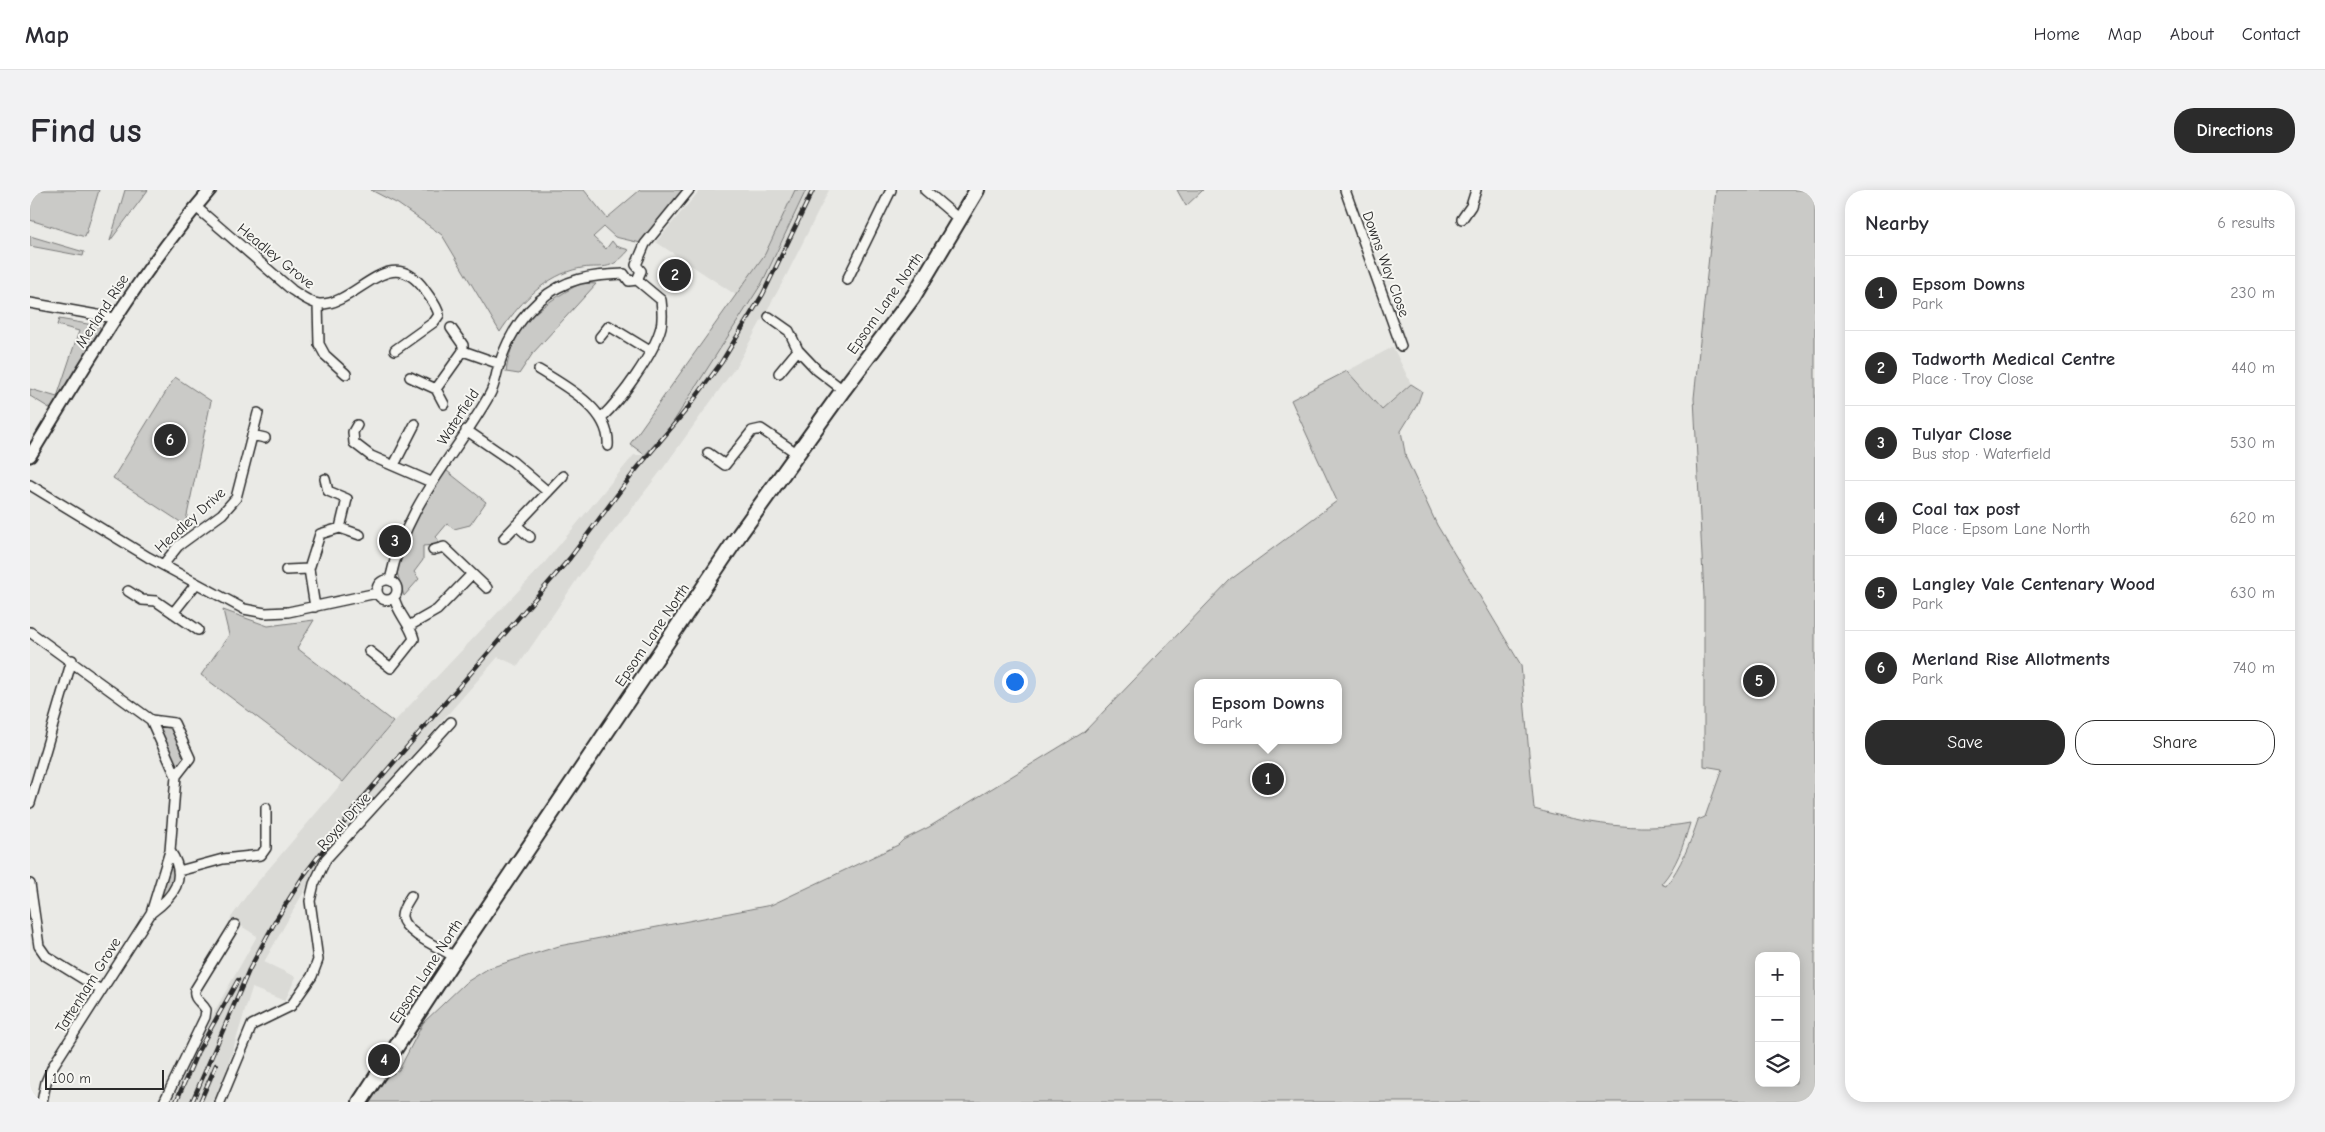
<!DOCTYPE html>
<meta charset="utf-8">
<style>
body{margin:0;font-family:"Comic Neue",sans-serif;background:#f2f2f3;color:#2b2b33}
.controls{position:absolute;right:15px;bottom:15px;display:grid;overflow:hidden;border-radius:10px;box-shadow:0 2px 12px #0003}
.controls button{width:45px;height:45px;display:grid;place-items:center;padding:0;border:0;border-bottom:1px solid #e1e1e2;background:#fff;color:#2b2b33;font:25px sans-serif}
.scale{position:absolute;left:15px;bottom:12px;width:119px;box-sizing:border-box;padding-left:5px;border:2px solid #2b2b2b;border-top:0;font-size:14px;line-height:18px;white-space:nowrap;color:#2b2b2b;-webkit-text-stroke:4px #f6f6f2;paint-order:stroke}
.you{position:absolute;left:984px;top:491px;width:18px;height:18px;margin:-12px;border:4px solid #fff;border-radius:50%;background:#1a73e8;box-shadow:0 0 0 8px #1a73e833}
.badge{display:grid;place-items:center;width:32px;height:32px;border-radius:50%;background:#2b2b2b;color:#fff;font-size:16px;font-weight:700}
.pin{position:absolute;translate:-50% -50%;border:2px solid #fff;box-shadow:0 1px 5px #0006}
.popup{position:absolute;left:1164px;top:489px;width:148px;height:65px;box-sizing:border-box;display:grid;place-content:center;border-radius:10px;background:#fff;filter:drop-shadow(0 1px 4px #0005);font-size:16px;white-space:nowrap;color:#7c7c81}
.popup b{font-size:19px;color:#2b2b33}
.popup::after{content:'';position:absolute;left:50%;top:100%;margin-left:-10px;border:10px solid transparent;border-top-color:#fff}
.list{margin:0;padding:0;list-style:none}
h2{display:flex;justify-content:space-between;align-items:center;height:65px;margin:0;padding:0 20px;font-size:21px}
h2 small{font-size:16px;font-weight:400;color:#7c7c81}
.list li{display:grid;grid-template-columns:32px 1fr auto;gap:15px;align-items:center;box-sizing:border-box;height:75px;padding:0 20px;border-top:1px solid #e1e1e2}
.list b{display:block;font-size:19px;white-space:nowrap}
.list p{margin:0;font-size:16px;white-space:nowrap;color:#7c7c81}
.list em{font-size:16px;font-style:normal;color:#7c7c81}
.actions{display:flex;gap:10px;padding:15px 20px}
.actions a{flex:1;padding:11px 0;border:1px solid #2b2b2b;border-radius:20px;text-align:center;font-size:18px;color:#2b2b2b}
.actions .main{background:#2b2b2b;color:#fff}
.icon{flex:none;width:28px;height:28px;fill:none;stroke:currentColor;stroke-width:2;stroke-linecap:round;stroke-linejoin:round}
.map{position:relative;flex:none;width:1785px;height:912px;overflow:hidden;border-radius:20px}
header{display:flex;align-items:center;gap:30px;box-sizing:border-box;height:70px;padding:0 25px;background:#fff;border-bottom:1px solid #e1e1e2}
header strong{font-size:24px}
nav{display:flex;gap:28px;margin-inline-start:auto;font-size:18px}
.intro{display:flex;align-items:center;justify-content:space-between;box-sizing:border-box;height:120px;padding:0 30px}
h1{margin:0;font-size:35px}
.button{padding:12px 22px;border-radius:20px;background:#2b2b2b;color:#fff;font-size:18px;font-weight:700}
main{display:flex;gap:30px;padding:0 30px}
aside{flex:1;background:#fff;border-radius:20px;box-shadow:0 2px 12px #0003}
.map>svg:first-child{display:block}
</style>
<header>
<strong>Map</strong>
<nav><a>Home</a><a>Map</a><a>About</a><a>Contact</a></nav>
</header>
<div class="intro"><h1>Find us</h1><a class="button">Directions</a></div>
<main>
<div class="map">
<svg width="1785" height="912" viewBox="0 0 1785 912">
<rect width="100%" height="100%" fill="#eaeae6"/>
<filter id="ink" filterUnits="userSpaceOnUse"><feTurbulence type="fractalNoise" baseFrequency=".02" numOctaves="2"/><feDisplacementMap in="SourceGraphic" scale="10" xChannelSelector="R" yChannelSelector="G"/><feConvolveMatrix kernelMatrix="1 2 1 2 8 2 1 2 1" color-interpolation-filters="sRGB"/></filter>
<g filter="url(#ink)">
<path fill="#dadad6" d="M670 0H765L735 64 706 105 626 52Z
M776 0H799L756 86 707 175 634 277 550 385 488 476 468 467 326 629 285 682 234 772 266 787 255 811 222 798 193 892 184 912H142L179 831 227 746 200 729 219 702 363 533 511 377 604 265H615L732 93Z
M1363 157 1381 194 1352 220 1317 181Z"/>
<path fill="#cacac7" stroke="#7a7a79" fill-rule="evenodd" d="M0 0H69L55 47 0 30Z
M95 0H118L80 51Z
M341 0H554L577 28 610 0H659L615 54 585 47 574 37 563 47 576 59 582 51 586 56 599 60C577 86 570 72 543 80 512 89 487 116 470 142L412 45 368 14Z
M765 0H776L732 93 642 234 615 265 600 254 735 64Z
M1147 0H1173L1156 16Z
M1686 0H1785V912H338L352 891 369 880 393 833 435 793 459 778 529 756 741 715 868 655 873 650 899 637 1054 542 1200 390 1307 311 1261 210 1317 181 1352 220 1381 194 1392 201 1387 215 1371 241 1376 268 1407 335 1491 475 1504 619C1555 633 1607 643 1660 633 1653 656 1647 676 1631 694L1636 696C1651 676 1660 654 1668 630L1675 627 1692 579 1674 576V406L1664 208ZM1168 493H1308V550H1168ZM1729 766H1766V893H1729Z
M0 46 54 62 53 66 0 56Z
M551 93 566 94 503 163 489 184 476 182C483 132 510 116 551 93Z
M29 129 69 136 71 140 21 219 0 206V199L27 207 49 141 27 135Z
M145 187 181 211 155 335 83 288Z
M412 277 456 312 440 335 424 339 417 334 406 347 409 351 405 355 393 356V370L384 382 389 389 374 406 364 372Z
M193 420 238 436 284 430 267 458 363 532 313 592 171 485 199 445Z
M121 530 144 533 160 568 146 586Z
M140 661 146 669V698L121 723Z"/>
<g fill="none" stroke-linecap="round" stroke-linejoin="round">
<g stroke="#2b2b2b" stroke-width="12">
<path id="minor" d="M895 0 930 30
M1315 0 1371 156
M166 17 262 100C270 105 280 113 289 114 327 116 359 51 394 99 400 108 407 115 409 125L404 132 365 160
M1432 29 1441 16 1446 0
M606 75 615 54 659 0
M594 84 599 91 607 90 611 81 606 75
M817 90 861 0
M0 113 84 128
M288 114 289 154 295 165 316 184
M739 127 759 141 768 160 749 183
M570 147 579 136 620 161
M768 160 787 180 813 200
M433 161 470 174
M509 180C535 196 581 220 578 256
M380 187 406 199 433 161V155L421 138
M406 199 414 214
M571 228C591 209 624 164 631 137 633 129 632 118 631 110L607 90
M327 235 323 242 324 253 341 266 401 292
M436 240 483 272 518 302
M222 245 235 248
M678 263 695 275 722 241 731 239 768 264
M364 275 385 234
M0 295 118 367 214 419 235 423 258 422 347 403
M486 335 500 347
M310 338 330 345
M474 348 533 286
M403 360 414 357 457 398
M133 375 148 356 192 324 206 308 228 223
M256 380 279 379
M347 400a10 10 0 1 1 20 0a10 10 0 1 1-20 0Z
M360 390C377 311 423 270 460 204 465 195 466 184 469 175 477 150 490 128 509 111 535 88 561 85 594 84
M98 401 112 410 126 411 168 440
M285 417 279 379 290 344 310 338 317 309 298 301 295 289
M143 423 166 394
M379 436 407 420 442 384
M0 442 121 530 146 586 140 661 121 723 23 876 16 892 12 912
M339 461 361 478 384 449C380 433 367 423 364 407
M121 530 144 533 160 568 146 586
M0 613 42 470
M149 681 193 669 231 665 236 658V618
M0 694 9 756 16 766 71 800
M381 706C378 711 371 721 372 727 374 743 412 759 425 767
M121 723C143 707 159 688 140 661
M134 912 175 827 176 820C172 812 163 810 165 800L205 735
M190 912 222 835 261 816 282 786 288 770 280 711 284 694 296 669 421 532"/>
</g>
<g stroke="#2b2b2b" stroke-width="15">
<path id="tertiary" d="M0 266C56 174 110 82 180 0"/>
</g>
<g stroke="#2b2b2b" stroke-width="18">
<path id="secondary" d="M330 912 425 767 709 345 813 200 883 107 947 0"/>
</g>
<use href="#minor" stroke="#f6f6f2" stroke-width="9"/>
<use href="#tertiary" stroke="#f6f6f2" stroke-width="11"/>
<use href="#secondary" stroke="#f6f6f2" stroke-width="14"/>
<g stroke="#2b2b2b" stroke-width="4.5">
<path id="rail" d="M146 912 167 863 208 790
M162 912 219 780 246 730 274 685 333 608 540 368 605 281 657 219 691 173 733 104 783 0
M170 912 186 875"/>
</g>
<use href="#rail" stroke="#f6f6f2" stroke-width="2.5" stroke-dasharray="8" stroke-linecap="butt"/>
</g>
</g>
<g text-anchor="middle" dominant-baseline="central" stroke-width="4" stroke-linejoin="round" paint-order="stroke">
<g font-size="15" fill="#2b2b2b" stroke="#f6f6f2">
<text transform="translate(246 66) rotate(39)">Headley Grove</text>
<text transform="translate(1356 74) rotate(70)">Downs Way Close</text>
<text transform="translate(855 113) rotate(-55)">Epsom Lane North</text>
<text transform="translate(72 121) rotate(-57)">Merland Rise</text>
<text transform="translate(428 227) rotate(-57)">Waterfield</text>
<text transform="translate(160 330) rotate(-42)">Headley Drive</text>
<text transform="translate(622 445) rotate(-56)">Epsom Lane North</text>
<text transform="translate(314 631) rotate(-48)">Royal Drive</text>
<text transform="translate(396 781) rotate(-57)">Epsom Lane North</text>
<text transform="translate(58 795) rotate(-58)">Tattenham Grove</text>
</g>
</g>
</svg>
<div class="controls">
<button>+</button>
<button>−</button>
<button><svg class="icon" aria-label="layers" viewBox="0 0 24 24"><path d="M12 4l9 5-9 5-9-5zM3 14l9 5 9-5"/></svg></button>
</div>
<div class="scale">100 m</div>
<div class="you"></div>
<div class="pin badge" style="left:1238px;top:589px">1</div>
<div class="popup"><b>Epsom Downs</b>Park</div>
<div class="pin badge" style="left:645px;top:85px">2</div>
<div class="pin badge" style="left:365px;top:351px">3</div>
<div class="pin badge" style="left:354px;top:870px">4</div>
<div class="pin badge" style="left:1729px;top:491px">5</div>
<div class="pin badge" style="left:140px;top:250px">6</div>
</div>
<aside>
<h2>Nearby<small>6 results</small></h2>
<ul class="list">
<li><span class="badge">1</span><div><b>Epsom Downs</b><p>Park</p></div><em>230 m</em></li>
<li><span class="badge">2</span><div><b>Tadworth Medical Centre</b><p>Place · Troy Close</p></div><em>440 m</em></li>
<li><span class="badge">3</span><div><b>Tulyar Close</b><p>Bus stop · Waterfield</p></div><em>530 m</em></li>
<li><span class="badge">4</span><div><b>Coal tax post</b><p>Place · Epsom Lane North</p></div><em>620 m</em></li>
<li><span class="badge">5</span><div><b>Langley Vale Centenary Wood</b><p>Park</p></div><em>630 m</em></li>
<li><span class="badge">6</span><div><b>Merland Rise Allotments</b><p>Park</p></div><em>740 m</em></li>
</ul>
<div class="actions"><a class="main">Save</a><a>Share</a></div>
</aside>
</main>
